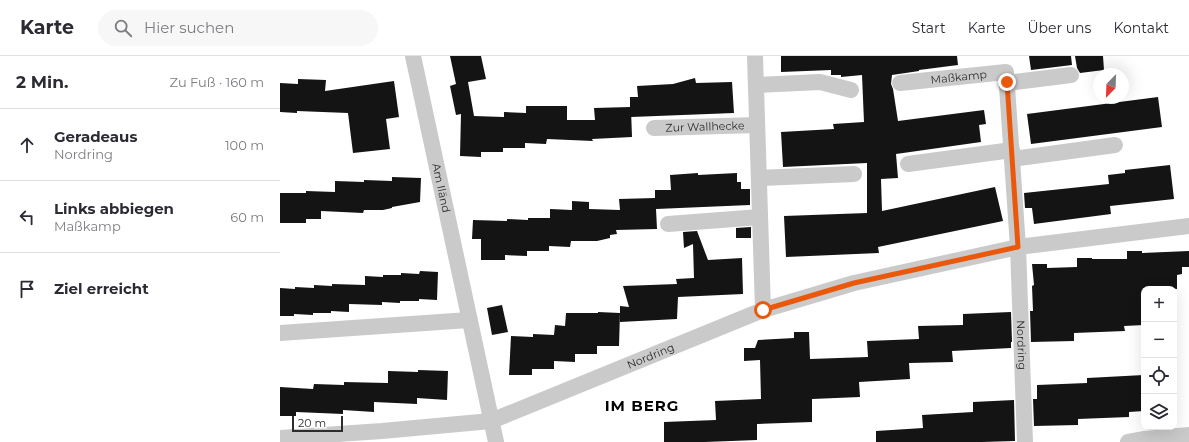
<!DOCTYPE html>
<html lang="de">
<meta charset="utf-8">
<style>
body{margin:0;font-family:Montserrat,sans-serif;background:#f7f7f7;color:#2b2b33}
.controls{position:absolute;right:12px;bottom:12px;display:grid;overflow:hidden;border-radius:8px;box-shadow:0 4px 16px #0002}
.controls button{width:36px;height:36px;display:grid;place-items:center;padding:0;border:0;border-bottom:1px solid #e1e1e2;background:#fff;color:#2b2b33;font:20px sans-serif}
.compass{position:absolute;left:813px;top:12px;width:36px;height:36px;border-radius:50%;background:#fff;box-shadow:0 4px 16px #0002;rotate:203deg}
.scale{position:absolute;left:12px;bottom:10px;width:51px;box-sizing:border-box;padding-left:4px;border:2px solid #2d2d2d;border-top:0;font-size:11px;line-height:14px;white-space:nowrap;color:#2d2d2d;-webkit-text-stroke:3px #fff;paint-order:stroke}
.stop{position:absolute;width:12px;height:12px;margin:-9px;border:3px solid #ea580c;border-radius:50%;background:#fff}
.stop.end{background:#ea580c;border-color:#fff;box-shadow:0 1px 4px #0008}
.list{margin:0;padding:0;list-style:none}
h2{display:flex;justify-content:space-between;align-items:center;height:52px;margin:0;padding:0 16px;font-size:17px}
h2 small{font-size:13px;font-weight:400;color:#7c7c81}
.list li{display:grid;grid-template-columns:26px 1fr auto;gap:12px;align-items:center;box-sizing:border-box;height:72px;padding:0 16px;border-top:1px solid #e1e1e2}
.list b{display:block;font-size:15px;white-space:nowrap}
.list p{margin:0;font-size:13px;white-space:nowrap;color:#7c7c81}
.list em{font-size:13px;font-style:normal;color:#7c7c81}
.icon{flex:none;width:22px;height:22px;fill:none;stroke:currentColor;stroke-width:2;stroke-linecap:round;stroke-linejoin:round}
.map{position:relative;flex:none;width:909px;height:386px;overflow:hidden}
header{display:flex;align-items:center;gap:24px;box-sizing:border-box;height:56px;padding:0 20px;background:#fff;border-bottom:1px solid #e1e1e2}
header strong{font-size:19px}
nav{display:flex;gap:22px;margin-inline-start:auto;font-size:14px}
.search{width:280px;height:36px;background:#f7f7f7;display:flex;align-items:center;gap:10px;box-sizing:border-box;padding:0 14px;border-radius:22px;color:#7c7c81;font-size:15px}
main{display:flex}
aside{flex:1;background:#fff}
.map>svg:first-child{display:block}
</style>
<header>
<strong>Karte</strong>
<div class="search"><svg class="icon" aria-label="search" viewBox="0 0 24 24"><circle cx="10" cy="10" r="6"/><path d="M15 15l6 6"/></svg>Hier suchen</div>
<nav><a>Start</a><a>Karte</a><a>Über uns</a><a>Kontakt</a></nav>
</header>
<main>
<aside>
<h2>2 Min.<small>Zu Fuß · 160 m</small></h2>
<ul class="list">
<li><svg class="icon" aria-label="ahead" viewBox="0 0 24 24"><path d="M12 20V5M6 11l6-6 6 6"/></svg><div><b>Geradeaus</b><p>Nordring</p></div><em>100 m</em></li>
<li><svg class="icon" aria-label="left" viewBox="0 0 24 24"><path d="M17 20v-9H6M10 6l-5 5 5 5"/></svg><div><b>Links abbiegen</b><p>Maßkamp</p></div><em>60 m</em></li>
<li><svg class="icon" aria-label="arrive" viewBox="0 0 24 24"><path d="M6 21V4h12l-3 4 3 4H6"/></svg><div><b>Ziel erreicht</b></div></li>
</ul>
</aside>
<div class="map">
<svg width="909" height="386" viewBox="0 0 909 386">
<rect width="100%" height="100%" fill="#fff"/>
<path fill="#141414" d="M170 0H201L206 23 188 26 194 60 224 61V56L246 57V50H287V64H315L314 52 350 51V41H358L357 30 393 28 415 22 416 27 452 26 454 57 351 61V54L352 81 312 83 313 85 267 83 266 88 245 87V92H223V96H201V101L180 100 181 58 176 59 170 30 176 28Z
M501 0H677L678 9 639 14V15L612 19 611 28 613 33 618 65 704 54 706 68 699 69 701 86 616 98 618 122 601 123 602 155 715 131 723 165 598 191 599 197 506 201 504 160 587 157V107L503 111 501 76 554 73 553 68 584 66 582 19 561 21V19H551V14L501 16Z
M749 0H791L792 9 751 14Z
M795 0H823L824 14 800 17 797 12Z
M18 23 46 24 45 35 114 25 119 61 106 63 110 93 73 97 68 57 17 55V57L0 56V27L18 28Z
M878 41 882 71 751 88 747 58Z
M890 109 894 143 830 150 831 158 754 168 752 152H745L744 137 829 128 828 119 845 117V114Z
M418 117V119L457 117V126H461V133H470V149L376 153 377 173 336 174 337 178 330 179V182L317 185H291L290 191 269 190V195H247V200L225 199V204H201V183H192L193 164 227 165V163L248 164V162H270V153L292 154V145L309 146V153L340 154 339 143 375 142V134H391L390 119Z
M112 121 141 122 140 146 112 151V152L103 154H84L83 157 41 155V163H26V167H0V137H26V135L55 136V125L84 126V124L112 125Z
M471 171V182H456V172Z
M417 175 428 204 462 202 463 238 398 241 397 263 340 266V250L349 251 343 230 397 228 396 223 414 222 413 188 404 192 403 176Z
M847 195H862V197L909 195V211H902V218L897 219V233H864V269L844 270 845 275 794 277V285L751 286 750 255H753L752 230 754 229 752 208H767V212L797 211V202H812V203H847Z
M140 215 158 216 157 244 139 243V245H120V247L102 246V249L69 248V256L51 255V257H33V259L14 258V260H0V232L15 233V231L34 232V229L52 230V228L85 229V220L103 221V219H121V217L139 218Z
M222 249 228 276 212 279 207 252Z
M318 256 340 257 339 290H317V298H295V306L274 305V313H252V319H229L231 280 253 281V278L274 279 275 269 285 270 286 257H318Z
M731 256 732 286H731V292L672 295 673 306 629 307 630 323 579 326 580 341 532 343V366L477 368V384L425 386H384V366L436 364 435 345 481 343 480 304 464 305V292H475L478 284 514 282V276H529L530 303 588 301 587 285 639 283 638 270 683 269V258Z
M138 314 168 315 167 344 137 342V348L94 346V356L63 354V358L16 356V360H0V331L33 333 34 328 64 329V326L108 327V315L138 316Z
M864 319V355L849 356V361L798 363V369L754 370 753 343H757V329L807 327V322Z
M734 344 735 385 702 386H596V375L643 372 642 359 693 356V346Z"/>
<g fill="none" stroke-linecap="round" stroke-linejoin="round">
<g stroke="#cacaca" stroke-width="16">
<path id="s1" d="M133 0 216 386"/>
<path d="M475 0 483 254"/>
<path id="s2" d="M620 27 726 16 738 191 745 386"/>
<path d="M727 27 791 19"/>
<path d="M476 29 540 26 571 34"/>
<path id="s3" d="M374 72 477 69"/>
<path d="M732 103 835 89"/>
<path d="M628 108 732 94"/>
<path d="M479 122 574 118"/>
<path d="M388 168 480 161"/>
<path d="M0 277 189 264"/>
<path id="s4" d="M0 382 102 375 211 365 483 254 574 227 738 191 909 170"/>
<path d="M848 386 865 383 909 379"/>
</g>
</g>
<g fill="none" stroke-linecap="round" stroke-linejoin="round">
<path stroke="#ea580c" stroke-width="5" d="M483 254 574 227 738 191 727 26"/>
</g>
<g text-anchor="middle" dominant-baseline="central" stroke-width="4" stroke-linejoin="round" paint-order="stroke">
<g font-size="11" fill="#2d2d2d" stroke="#fff">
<text stroke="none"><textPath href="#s2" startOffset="59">Maßkamp</textPath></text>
<text stroke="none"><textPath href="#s3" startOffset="51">Zur Wallhecke</textPath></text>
<text stroke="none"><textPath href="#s1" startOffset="135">Am Iländ</textPath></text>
<text stroke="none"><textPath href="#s2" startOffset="380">Nordring</textPath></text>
<text stroke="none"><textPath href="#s4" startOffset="384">Nordring</textPath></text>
</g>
<g font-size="15" font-weight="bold" letter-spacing="1" fill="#000" stroke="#fff">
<text x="362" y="349">IM BERG</text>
</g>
</g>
</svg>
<div class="controls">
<button>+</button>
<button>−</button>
<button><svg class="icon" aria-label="locate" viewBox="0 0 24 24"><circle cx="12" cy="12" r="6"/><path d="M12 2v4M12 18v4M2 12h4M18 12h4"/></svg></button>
<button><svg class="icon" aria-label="layers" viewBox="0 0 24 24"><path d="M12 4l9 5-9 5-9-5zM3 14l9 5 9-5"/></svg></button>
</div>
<svg class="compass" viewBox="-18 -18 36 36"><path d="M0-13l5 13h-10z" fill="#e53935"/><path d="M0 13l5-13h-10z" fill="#7c7c81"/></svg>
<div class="scale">20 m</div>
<div class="stop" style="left:483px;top:254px"></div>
<div class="stop end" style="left:727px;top:26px"></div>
</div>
</main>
